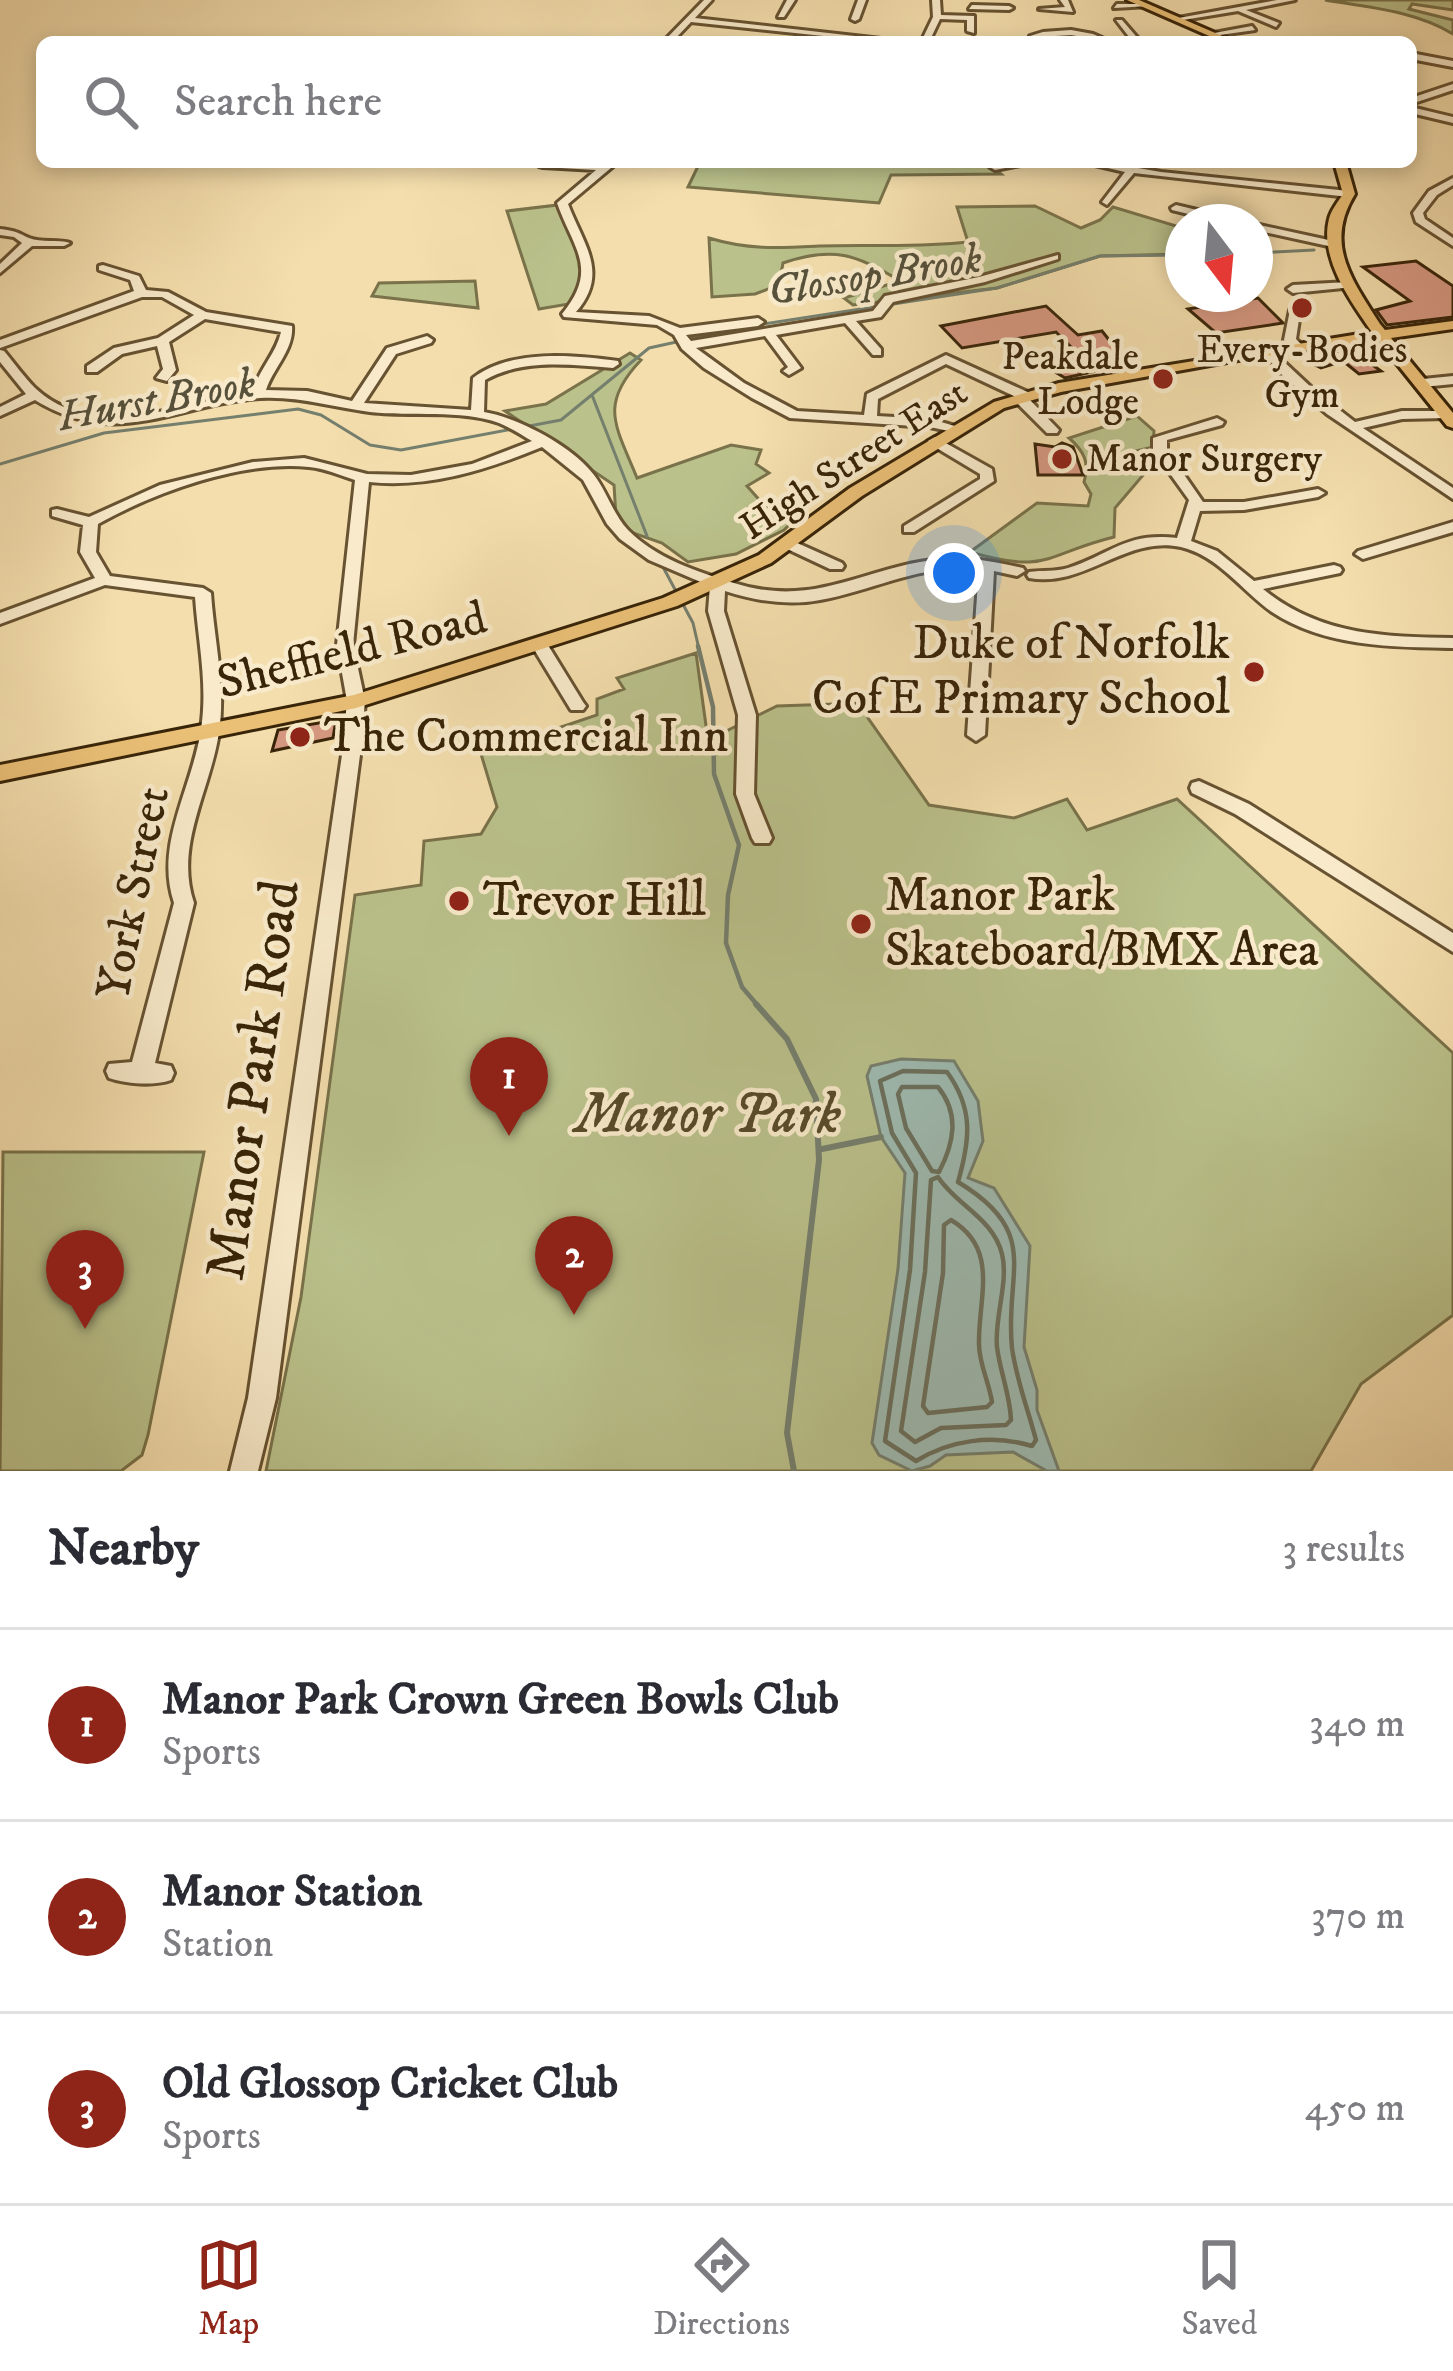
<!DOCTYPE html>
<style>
body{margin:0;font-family:"IM FELL DW Pica",serif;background:#f7f7f7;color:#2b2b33}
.compass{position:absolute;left:1165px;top:204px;width:108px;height:108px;border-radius:50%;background:#fff;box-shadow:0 6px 18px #0003;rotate:164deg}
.you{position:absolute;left:954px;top:573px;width:42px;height:42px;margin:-30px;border:9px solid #fff;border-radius:50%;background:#1a73e8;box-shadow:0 0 0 18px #1a73e833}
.badge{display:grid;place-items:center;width:78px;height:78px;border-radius:50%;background:#8f2418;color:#fff;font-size:39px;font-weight:700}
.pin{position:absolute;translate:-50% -99px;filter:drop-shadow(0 3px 6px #0008)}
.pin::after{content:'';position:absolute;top:63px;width:42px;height:36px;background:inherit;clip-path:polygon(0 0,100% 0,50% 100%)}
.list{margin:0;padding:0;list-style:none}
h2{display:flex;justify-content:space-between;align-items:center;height:156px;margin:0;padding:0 48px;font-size:51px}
h2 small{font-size:39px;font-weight:400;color:#7c7c81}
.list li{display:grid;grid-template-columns:78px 1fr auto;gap:36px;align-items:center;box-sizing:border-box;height:192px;padding:0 48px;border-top:3px solid #e1e1e2}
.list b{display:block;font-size:45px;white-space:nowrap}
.list p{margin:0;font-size:39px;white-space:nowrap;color:#7c7c81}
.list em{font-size:39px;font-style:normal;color:#7c7c81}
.icon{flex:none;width:66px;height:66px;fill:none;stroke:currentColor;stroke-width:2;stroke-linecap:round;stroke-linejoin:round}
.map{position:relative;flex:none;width:1453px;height:1471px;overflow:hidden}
.search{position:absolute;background:#fff;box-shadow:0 6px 18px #0003;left:36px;right:36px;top:36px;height:132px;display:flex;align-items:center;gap:30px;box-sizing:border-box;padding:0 42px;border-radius:18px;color:#7c7c81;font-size:45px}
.sheet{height:732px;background:#fff}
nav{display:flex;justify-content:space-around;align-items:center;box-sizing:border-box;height:168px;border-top:3px solid #e1e1e2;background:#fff;font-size:33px;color:#7c7c81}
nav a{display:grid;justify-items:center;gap:6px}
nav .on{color:#8f2418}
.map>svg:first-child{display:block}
</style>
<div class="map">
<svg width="1453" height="1471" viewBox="0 0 1453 1471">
<rect width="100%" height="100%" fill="#f4dead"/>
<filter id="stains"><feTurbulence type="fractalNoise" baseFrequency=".00167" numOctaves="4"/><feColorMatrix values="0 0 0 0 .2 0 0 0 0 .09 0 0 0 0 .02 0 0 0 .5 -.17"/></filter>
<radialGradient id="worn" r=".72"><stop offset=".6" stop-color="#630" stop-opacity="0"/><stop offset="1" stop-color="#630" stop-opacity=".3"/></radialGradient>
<path fill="#bac18b" stroke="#79724a" stroke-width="3" d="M1325 0H1453V10L1412 4 1409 9 1453 20V34C1416 11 1367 7 1325 0Z
M700 162H986L1001 174 891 175 879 203 688 187Z
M558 205C567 250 602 245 569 304L539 309 507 211Z
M1035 206 1081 228 1100 220 1113 207 1183 228V254L1100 256 997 288 853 305 844 298 900 281C857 254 832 246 783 263L779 285 755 294 712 297 709 238C748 250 779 248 819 246 869 244 917 248 968 242L957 207Z
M475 281 478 308 372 296 379 283Z
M630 353 641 360C598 405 616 426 637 478L731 445 761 450 756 464 769 473 747 486 763 504 796 518 784 530 736 554 688 562 662 543 633 533 616 517 614 485 505 411 546 404Z
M1137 416 1154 431 1153 447 1110 457 1123 470 1144 474 1115 508 1114 537C1045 554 1048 575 970 552L1037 503 1088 506 1091 494 1084 482C1090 463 1084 451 1069 438Z
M696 653 708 740 777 706 864 703 868 718 929 805 1014 818 1067 799 1087 830 1177 799 1453 1053V1315L1361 1384 1311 1471H266L301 1297 355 895 421 885 424 841 481 834 497 807 481 754 597 715V699L624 689 617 678Z
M3 1152H204L148 1435 142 1455 121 1471H0Z"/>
<path fill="#9ebbb2" stroke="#757f6e" stroke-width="3" d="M901 1059 954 1061 978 1101 983 1141 968 1178 994 1188 1030 1246 1024 1347 1037 1390V1410L1059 1471H1047L1013 1452 946 1455 930 1466 912 1471 879 1455 872 1443 898 1269 905 1173 881 1137 867 1076 871 1066Z"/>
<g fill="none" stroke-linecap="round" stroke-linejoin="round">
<path stroke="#6b705d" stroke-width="4.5" d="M903 1071 947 1072C974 1109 970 1140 958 1182 1043 1233 1004 1272 1012 1348 1016 1378 1028 1410 1036 1440L1032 1446C992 1434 950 1440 916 1461L885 1441 910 1270 916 1173 892 1133 880 1081Z
M902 1087H938C960 1114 954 1143 939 1172L932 1171 906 1128 898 1094Z
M938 1177C956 1205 993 1218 1002 1254 1009 1282 994 1318 997 1347 1000 1372 1010 1394 1011 1420L1006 1425 941 1428 915 1442 901 1431 925 1272 931 1180Z
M951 1220C1000 1249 978 1298 979 1344 979 1364 989 1382 992 1402L987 1407 928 1413 923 1406 943 1273 944 1225Z"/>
<path stroke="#757f6e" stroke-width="3" d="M1255 253 1314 250
M757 325 997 288 1100 256 1183 255
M592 395 647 536
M0 464 104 433 298 409 321 415 370 445 401 450 561 420 649 348 740 328
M663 567 693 623 699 649"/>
<path stroke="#757f6e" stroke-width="4.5" d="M698 646 713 707 714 774 739 845 728 895 726 943 742 987 759 1007"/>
<path stroke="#757f6e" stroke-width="6" d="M756 1004 787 1039 816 1099 819 1160 787 1433 794 1471
M822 1149 881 1137"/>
</g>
<path fill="#d69881" stroke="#382408" stroke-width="3" d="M1416 261 1453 286V317L1387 325 1376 310 1410 301 1363 267Z
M1258 298 1283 323 1216 333 1188 309Z
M1046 306 1078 335 1102 331 1128 364 1065 378 1042 364 1082 358 1056 332 962 348 941 326Z
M1350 349 1381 371 1359 374 1343 361 1321 368 1303 359Z
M1062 443 1073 447 1083 475H1038L1035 444 1055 447Z
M336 720 333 738 272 751 278 730Z"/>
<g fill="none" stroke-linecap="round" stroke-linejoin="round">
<g stroke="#675231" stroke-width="6">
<path id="minor" d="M704 0H712L695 18 908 42H880L691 22 672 42H663Z
M787 0H795L784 17H778Z
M858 0H866L859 19 855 21 851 19Z
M932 0H940L941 15 974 16V33L967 31V20L940 19 929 42H921L933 17Z
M1060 0H1068L1073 12 1039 9 1065 7Z
M1277 0H1295L1246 10 1279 23 1276 27 1238 11 1177 21 1173 19Z
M1117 4H1145L1149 6 1114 8Z
M972 5 1009 6 1013 8 1009 10 969 9Z
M1116 20H1122L1141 42H1133Z
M1252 26 1255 30 1213 36 1209 34Z
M1071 30 1093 34 1111 42 1071 35 1039 37 1040 42H1032L1030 36 1043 32Z
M1411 53 1453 61V67L1411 59Z
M1453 84V90L1411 104V98Z
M1411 107 1453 117V123L1411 113Z
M539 162 603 165 618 162 568 204C583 244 610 273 576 312L649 316 680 328 758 318 764 322 758 326 686 335 691 341 873 311 885 296 979 277 1058 255V259L985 282 893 302 881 317 856 321 881 349V355H873L845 323 776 335 801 368 789 375 783 371 788 367 765 336 696 348 744 383 797 411 864 415 867 394 946 355 1032 394 1034 397 1030 400 1059 430 1057 433H1047L1016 402V397L946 364 878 399 877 416 931 419 958 427V433L930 427 790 418 752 398 704 368 682 349 674 335 657 325 564 317 562 314C599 269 574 250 557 203L596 170 543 167 539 166Z
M1010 162H1036L995 170 990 167Z
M1082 162H1104L1161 172 1349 191 1354 194 1349 197 1134 173 1107 205 1102 202 1125 172Z
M1453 178V185L1437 195 1423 213 1425 219 1453 238V246L1416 222 1413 213 1429 191Z
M1176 205 1239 220 1240 222H1221L1172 210 1171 208Z
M1255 224 1333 241 1339 244 1333 247 1255 230Z
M0 229C16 231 16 232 29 238 41 243 58 239 70 243L64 246H32L0 273V264L22 243 14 237 0 235Z
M103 265 139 276 146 290 168 292 206 312 292 326C294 350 273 368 266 390L307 391 352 401 387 348 427 336 433 340 431 343 396 354 364 403 471 410 473 378C510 349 573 355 618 361L619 364 613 368C571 365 524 358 485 380L484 412C519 418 572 446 594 475 607 492 613 514 628 530 655 558 698 572 734 583 815 609 863 567 940 559 968 556 996 562 1023 568L1025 571 1017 576 994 571 985 735 976 741 967 735 979 569C922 563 875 590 820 600 788 606 756 601 725 591L724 611 756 715 754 794 772 838 769 843H755L752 838 736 794 738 715 708 611 710 586 649 560 620 539 607 524 583 480 542 447C486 470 430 488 369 482L353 645 365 701 360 755 276 1398 258 1471H230L248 1398 342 755 347 701 337 645 355 480C339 475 324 468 309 467 243 460 155 492 98 524L96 552 110 576 203 588 211 593C214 639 226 686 219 732 211 789 174 845 194 903L155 1063 171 1066 174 1073 171 1080C154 1086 126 1084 109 1078L106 1071 109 1064 132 1062 174 903C154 844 193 787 201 729 208 685 198 641 195 597L105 585 0 624V613L95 578 80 552 83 525 52 516V510L57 509 89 517 160 485 253 462 304 458 367 474 411 475 472 464 532 441C522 435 511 428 499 423 460 409 411 417 370 412 332 407 299 396 260 398 175 404 118 451 35 400L0 416V407L26 394 0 362V350L4 351C14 363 24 377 35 388 93 443 185 403 253 391 259 369 276 354 281 332L205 319 169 342 176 370 167 381 156 378 163 369 157 346 122 354 97 372H87V366L114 348 158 338 194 315 162 297H142L0 348V340L134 291 130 280 99 270V266Z
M1349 282 1355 285 1353 287 1293 293 1287 289 1293 285Z
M1290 310 1300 313 1296 339 1303 346 1297 350 1284 340Z
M1268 347 1314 390 1355 422 1402 411H1450V417L1445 418 1402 419 1363 428 1453 488V499L1327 414 1283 376 1264 354V348Z
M1453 376V384L1423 387 1416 383 1423 379Z
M1217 418 1224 422 1222 425 1167 440V450L1203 502H1244L1318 489 1325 493 1318 497 1244 510 1200 511 1191 541 1217 551 1254 581 1334 565 1340 567 1342 570 1340 573 1263 589C1319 635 1384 637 1453 638V648C1392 647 1325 647 1272 612 1242 591 1219 556 1181 547 1125 535 1086 588 1029 578L1027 575 1029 572C1042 570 1055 572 1068 568 1112 554 1125 532 1177 538L1189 500 1153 450V438Z
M935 437 992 469 994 481 914 532H904V526L980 479V474L930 444 928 441Z
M1453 522V532L1363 559 1355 554 1358 551Z
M786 538 842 563 844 566 842 569H830L781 546V540Z
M540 641 546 642 583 702 586 706 583 710H571L532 646Z
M1199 781 1249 804 1453 933V952L1235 814 1192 793 1190 788 1192 783Z"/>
</g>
<g stroke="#382408" stroke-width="6">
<path id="major" d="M1127 0H1139L1236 42H1223Z
M1334 162H1346L1355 194C1324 244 1352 280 1380 324L1385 330 1453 321V329L1391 338 1453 413V428L1447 426 1378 340 1238 360 1061 392 1004 408 862 496 771 563 677 606 356 708 0 781V765L354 695 663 598 759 555 850 488 994 402 1059 383 1372 332C1351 302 1319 258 1329 219 1331 210 1338 202 1343 194Z"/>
</g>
<use href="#minor" fill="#f8eaca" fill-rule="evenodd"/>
<use href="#major" fill="#eabf76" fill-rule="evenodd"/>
</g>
<g fill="#8f2418" stroke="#f8eaca" stroke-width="4.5">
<circle cx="1302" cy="308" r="12"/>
<circle cx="1163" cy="379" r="12"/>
<circle cx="1062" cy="459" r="12"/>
<circle cx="1254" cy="672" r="12"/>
<circle cx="300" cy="737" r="12"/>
<circle cx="459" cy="901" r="12"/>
<circle cx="861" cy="924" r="12"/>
</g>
<g text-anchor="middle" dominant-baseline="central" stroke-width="9" stroke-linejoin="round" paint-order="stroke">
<g font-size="39" fill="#382408" stroke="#f8eaca">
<text x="1302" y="350">Every-Bodies<tspan x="1302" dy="45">Gym</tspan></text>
<text x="1139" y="357" text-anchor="end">Peakdale<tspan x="1139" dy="45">Lodge</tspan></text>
<text x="1086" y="459" text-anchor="start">Manor Surgery</text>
</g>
<g font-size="39" fill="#382408" stroke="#f8eaca">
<text transform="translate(854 460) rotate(-33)">High Street East</text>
</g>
<g font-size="42" font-style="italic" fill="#57513b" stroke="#f8eaca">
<text transform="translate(875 276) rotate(-9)">Glossop Brook</text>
<text transform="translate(157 401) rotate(-10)">Hurst Brook</text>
</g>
<g font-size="48" fill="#382408" stroke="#f8eaca" text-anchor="start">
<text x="1230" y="644" text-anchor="end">Duke of Norfolk<tspan x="1230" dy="55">CofE Primary School</tspan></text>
<text x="324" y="737">The Commercial Inn</text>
<text x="885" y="896">Manor Park<tspan x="885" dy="55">Skateboard/BMX Area</tspan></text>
<text x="483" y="901">Trevor Hill</text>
</g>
<g font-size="48" fill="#382408" stroke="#f8eaca">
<text transform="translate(352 651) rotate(-14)">Sheffield Road</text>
<text transform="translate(134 893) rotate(-79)">York Street</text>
</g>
<g font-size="57" fill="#382408" stroke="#f8eaca">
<text transform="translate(254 1080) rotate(-82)">Manor Park Road</text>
</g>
<g font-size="57" font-style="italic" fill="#584b29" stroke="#f8eaca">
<text x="708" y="1115">Manor Park</text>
</g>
</g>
<rect width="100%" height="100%" filter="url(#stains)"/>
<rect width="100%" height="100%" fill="url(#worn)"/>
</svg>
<svg class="compass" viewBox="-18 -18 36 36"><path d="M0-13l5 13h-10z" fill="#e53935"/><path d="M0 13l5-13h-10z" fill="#7c7c81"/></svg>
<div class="you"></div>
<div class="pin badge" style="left:509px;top:1136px">1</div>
<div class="pin badge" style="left:574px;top:1315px">2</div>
<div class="pin badge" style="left:85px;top:1329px">3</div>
<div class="search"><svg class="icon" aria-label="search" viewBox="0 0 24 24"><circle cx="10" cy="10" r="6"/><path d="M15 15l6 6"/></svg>Search here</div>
</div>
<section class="sheet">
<h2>Nearby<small>3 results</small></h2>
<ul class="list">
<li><span class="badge">1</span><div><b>Manor Park Crown Green Bowls Club</b><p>Sports</p></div><em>340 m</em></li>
<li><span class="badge">2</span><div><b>Manor Station</b><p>Station</p></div><em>370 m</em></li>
<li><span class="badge">3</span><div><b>Old Glossop Cricket Club</b><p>Sports</p></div><em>450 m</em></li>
</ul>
</section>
<nav>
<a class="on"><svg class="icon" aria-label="map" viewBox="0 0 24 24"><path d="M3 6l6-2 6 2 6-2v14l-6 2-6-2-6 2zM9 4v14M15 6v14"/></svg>Map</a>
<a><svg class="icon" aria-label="directions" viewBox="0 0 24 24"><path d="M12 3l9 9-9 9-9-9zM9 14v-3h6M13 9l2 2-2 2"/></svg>Directions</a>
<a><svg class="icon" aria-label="saved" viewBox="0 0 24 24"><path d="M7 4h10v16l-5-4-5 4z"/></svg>Saved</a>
</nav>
